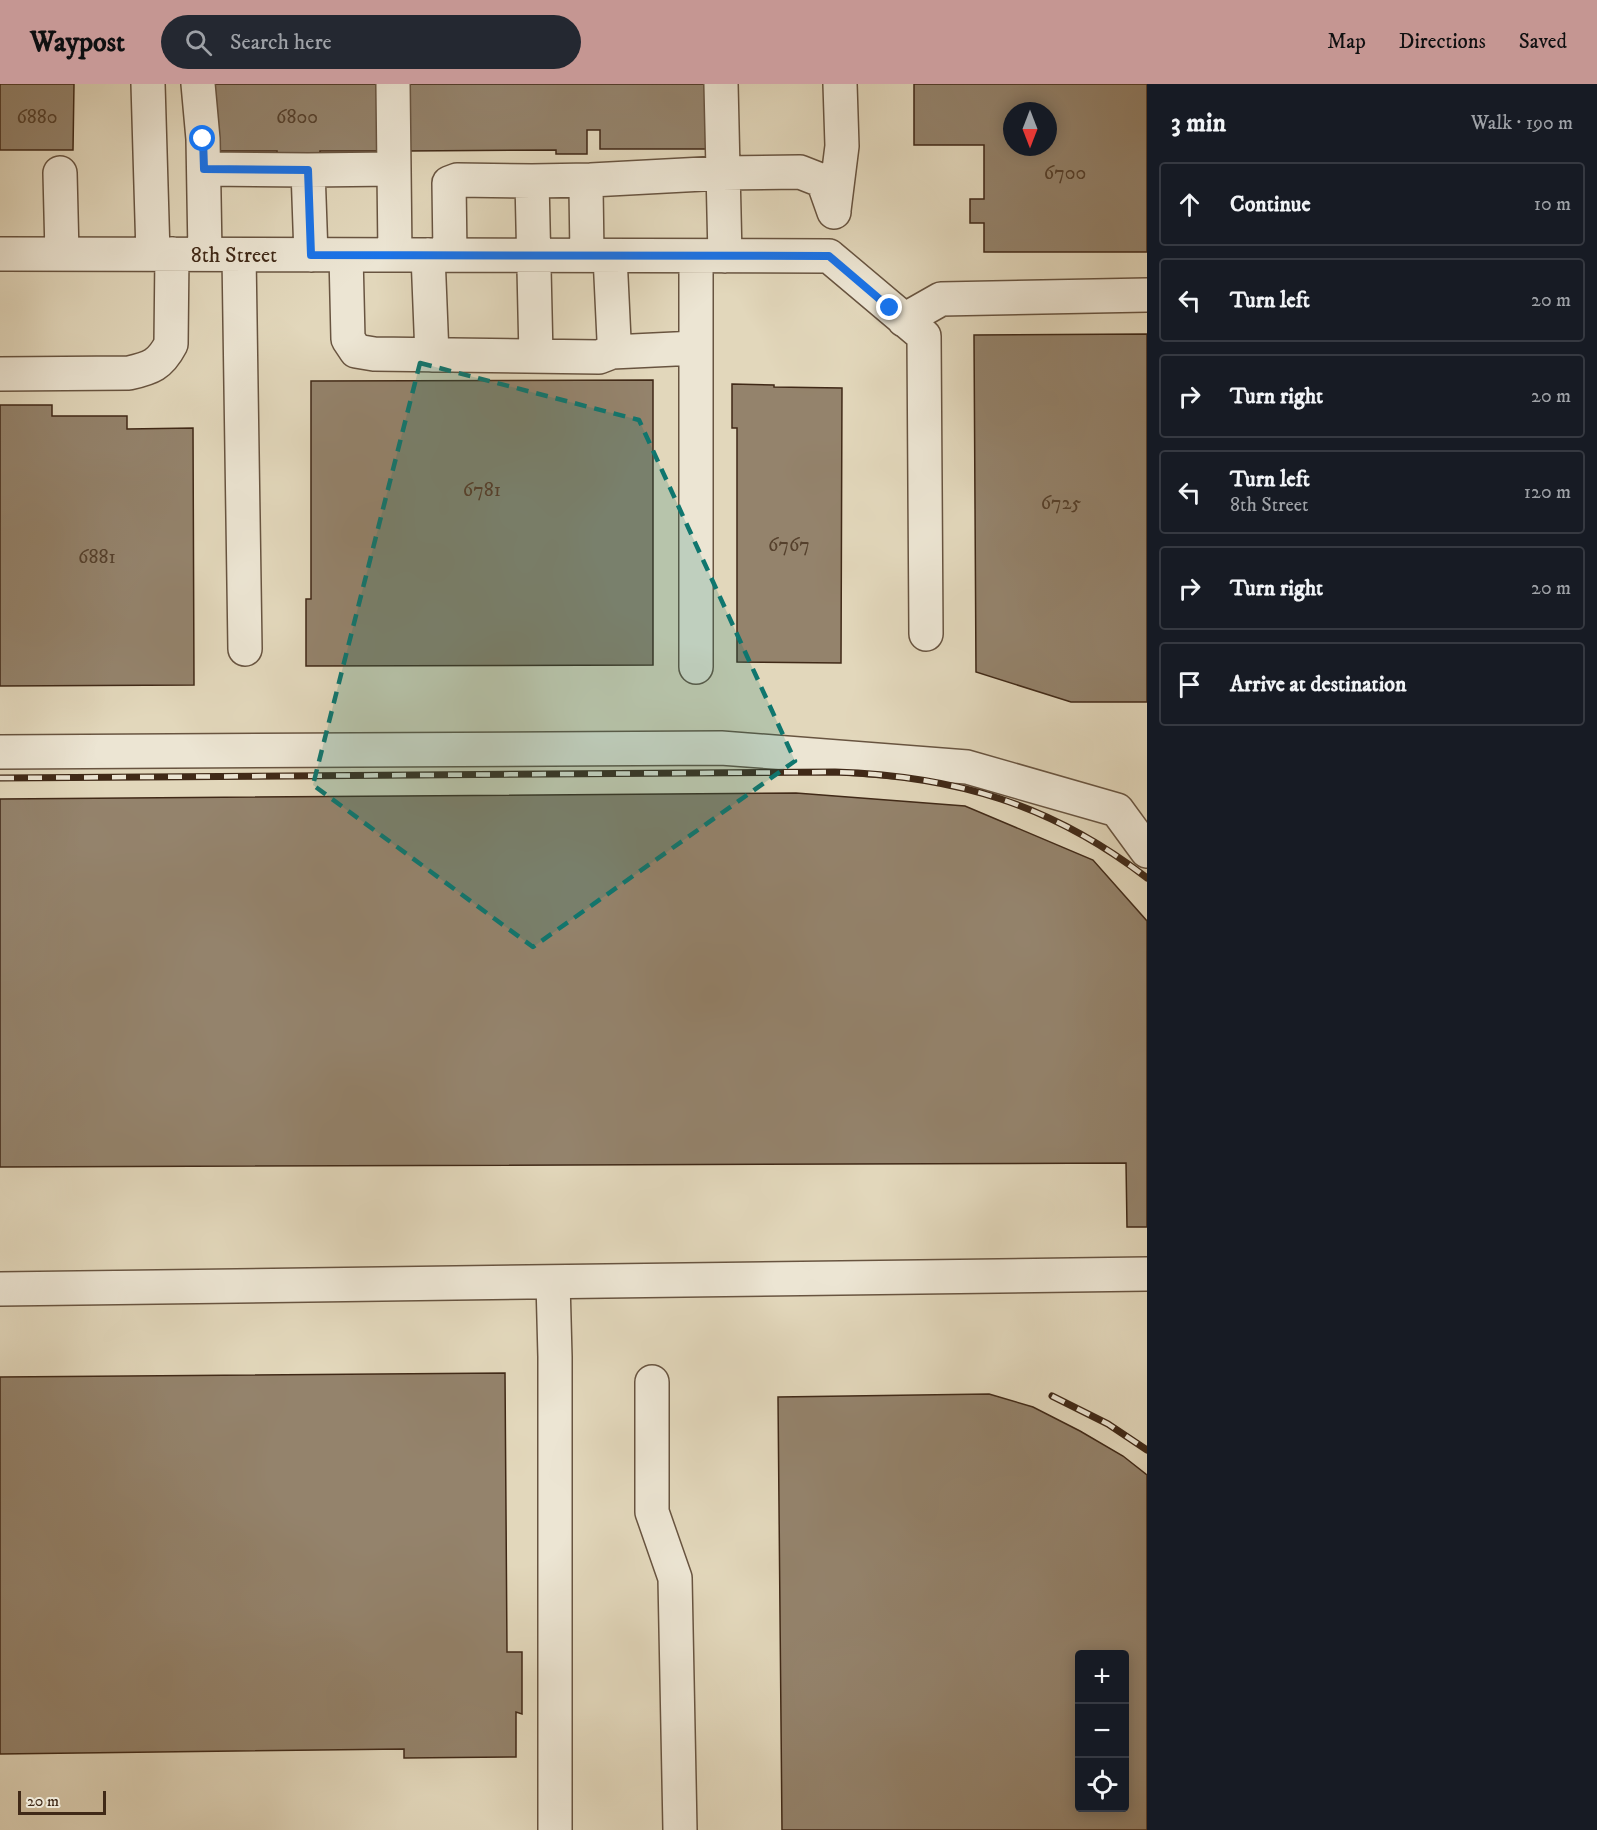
<!DOCTYPE html>
<meta charset="utf-8">
<style>
body{margin:0;font-family:"IM FELL DW Pica",serif;background:#242831;color:#f1f3f6}
.controls{position:absolute;right:18px;bottom:18px;display:grid;overflow:hidden;border-radius:6px;box-shadow:0 3px 15px #0003}
.controls button{width:54px;height:54px;display:grid;place-items:center;padding:0;border:0;border-bottom:2px solid #363941;background:#171b24;color:#f1f3f6;font:30px sans-serif}
.compass{position:absolute;left:1003px;top:18px;width:54px;height:54px;border-radius:50%;background:#171b24;box-shadow:0 3px 15px #0003;rotate:180deg}
.scale{position:absolute;left:18px;bottom:15px;width:88px;box-sizing:border-box;padding-left:6px;border:3px solid #402917;border-top:0;font-size:16px;line-height:21px;white-space:nowrap;color:#402917;-webkit-text-stroke:4px #ece5d3;paint-order:stroke}
.stop{position:absolute;width:18px;height:18px;margin:-14px;border:4px solid #1a73e8;border-radius:50%;background:#fff}
.stop.end{background:#1a73e8;border-color:#fff;box-shadow:0 2px 6px #0008}
.list{margin:0;padding:0;list-style:none}
h2{display:flex;justify-content:space-between;align-items:center;height:78px;margin:0;padding:0 24px;font-size:26px}
h2 small{font-size:20px;font-weight:400;color:#9ea1a6}
.list li{display:grid;grid-template-columns:39px 1fr auto;gap:18px;align-items:center;box-sizing:border-box;height:84px;margin:0 12px 12px;padding:0 12px;border:2px solid #363941;border-radius:6px}
.list b{display:block;font-size:22px;white-space:nowrap}
.list p{margin:0;font-size:20px;white-space:nowrap;color:#9ea1a6}
.list em{font-size:20px;font-style:normal;color:#9ea1a6}
.icon{flex:none;width:33px;height:33px;fill:none;stroke:currentColor;stroke-width:2;stroke-linecap:round;stroke-linejoin:round}
.map{position:relative;flex:none;width:1147px;height:1746px;overflow:hidden}
header{display:flex;align-items:center;gap:36px;box-sizing:border-box;height:84px;padding:0 30px;background:#c59692;color:#111}
header strong{font-size:28px}
nav{display:flex;gap:33px;margin-inline-start:auto;font-size:21px}
.search{width:420px;height:54px;background:#242831;display:flex;align-items:center;gap:15px;box-sizing:border-box;padding:0 21px;border-radius:33px;color:#9ea1a6;font-size:22px}
main{display:flex}
aside{flex:1;background:#171b24}
.map>svg:first-child{display:block}
</style>
<header>
<strong>Waypost</strong>
<div class="search"><svg class="icon" aria-label="search" viewBox="0 0 24 24"><circle cx="10" cy="10" r="6"/><path d="M15 15l6 6"/></svg>Search here</div>
<nav><a>Map</a><a>Directions</a><a>Saved</a></nav>
</header>
<main>
<div class="map">
<svg width="1147" height="1746" viewBox="0 0 1147 1746">
<rect width="100%" height="100%" fill="#e2d7bb"/>
<filter id="stains"><feTurbulence type="fractalNoise" baseFrequency=".00333" numOctaves="4"/><feColorMatrix values="0 0 0 0 .2 0 0 0 0 .09 0 0 0 0 .02 0 0 0 .5 -.17"/></filter>
<radialGradient id="worn" r=".72"><stop offset=".6" stop-color="#630" stop-opacity="0"/><stop offset="1" stop-color="#630" stop-opacity=".3"/></radialGradient>
<path fill="#94836c" stroke="#402917" stroke-width="1.5" fill-rule="evenodd" d="M0 0H74L73 66H0Z
M215 0H379V67H320V75H277V67H215Z
M406 0H706V65H600V46H587V70H556V66L406 67Z
M914 0H1147V168H984V139H970V115H984V61H914ZM1012 27H1048V63H1012Z
M1147 250V618H1071L976 588 974 251Z
M653 296V581L306 582V515H311V297Z
M732 300 774 301V303L842 304 841 579 737 578V344H732Z
M0 321H52V332H127V345L193 344 194 601 0 602Z
M796 709 965 722 1093 776 1147 837V1143H1127L1126 1079 0 1083V715Z
M505 1289 507 1568H522V1630L516 1628V1673L404 1674V1665L0 1670V1293Z
M989 1310 1033 1323 1080 1347 1123 1372 1147 1391V1746H782L778 1313ZM1080 1570H1124V1724H1080Z"/>
<g fill="none" stroke-linecap="round" stroke-linejoin="round">
<g stroke="#685440" stroke-width="36">
<path id="minor" d="M148 0 153 170
M198 0 203 55 205 170
M393 0 395 171
M721 0 725 172
M204 85 308 86 311 171
M308 86 394 85
M60 89 62 170
M834 126 842 62 840 0
M0 170 829 172
M239 171 245 565
M346 171 348 255 356 267 374 270 599 273 612 268 614 256 610 172
M428 171 432 271
M450 171 449 99 457 96 532 97
M587 171 586 104 591 96 722 89 800 88 823 97 834 128
M696 172V583
M829 172 924 252 926 550
M904 236 941 215 1147 211
M612 268 696 264
M536 272 532 97 591 96
M0 290 129 289C151 284 160 281 171 260L172 170
M0 668 721 664 967 683 1117 726 1147 767
M553 1198 555 1273V1746
M0 1205 1147 1190
M652 1298V1428L675 1494 680 1746"/>
</g>
<use href="#minor" stroke="#ece5d3" stroke-width="33"/>
<g stroke="#402917" stroke-width="7">
<path id="rail" d="M0 694 835 688C955 692 1051 720 1147 794
M1052 1312 1108 1340 1147 1366"/>
</g>
<use href="#rail" stroke="#ece5d3" stroke-width="4.5" stroke-dasharray="14" stroke-linecap="butt"/>
</g>
<g fill="none" stroke-linecap="round" stroke-linejoin="round">
<path stroke="#1a73e8" stroke-width="8" d="M203 55 204 85 308 86 311 171 829 172 890 224"/>
</g>
<path fill="#0f766e" fill-opacity="0.2" stroke="#0f766e" stroke-width="4.5" stroke-dasharray="12 8" stroke-linejoin="round" d="M420 279 639 336 795 677 533 863 313 701Z"/>
<g text-anchor="middle" dominant-baseline="central" stroke-width="4.5" stroke-linejoin="round" paint-order="stroke">
<g font-size="20" fill="#55402c">
<text x="37" y="33">6880</text>
<text x="297" y="33">6800</text>
<text x="1065" y="89">6700</text>
<text x="482" y="406">6781</text>
<text x="1061" y="419">6725</text>
<text x="789" y="461">6767</text>
<text x="97" y="473">6881</text>
</g>
<g font-size="22" fill="#402917" stroke="#ece5d3">
<text x="234" y="171">8th Street</text>
</g>
</g>
<rect width="100%" height="100%" filter="url(#stains)"/>
<rect width="100%" height="100%" fill="url(#worn)"/>
</svg>
<div class="controls">
<button>+</button>
<button>−</button>
<button><svg class="icon" aria-label="locate" viewBox="0 0 24 24"><circle cx="12" cy="12" r="6"/><path d="M12 2v4M12 18v4M2 12h4M18 12h4"/></svg></button>
</div>
<svg class="compass" viewBox="-18 -18 36 36"><path d="M0-13l5 13h-10z" fill="#e53935"/><path d="M0 13l5-13h-10z" fill="#9ea1a6"/></svg>
<div class="scale">20 m</div>
<div class="stop" style="left:203px;top:55px"></div>
<div class="stop end" style="left:890px;top:224px"></div>
</div>
<aside>
<h2>3 min<small>Walk · 190 m</small></h2>
<ul class="list">
<li><svg class="icon" aria-label="ahead" viewBox="0 0 24 24"><path d="M12 20V5M6 11l6-6 6 6"/></svg><div><b>Continue</b></div><em>10 m</em></li>
<li><svg class="icon" aria-label="left" viewBox="0 0 24 24"><path d="M17 20v-9H6M10 6l-5 5 5 5"/></svg><div><b>Turn left</b></div><em>20 m</em></li>
<li><svg class="icon" aria-label="right" viewBox="0 0 24 24"><path d="M7 20v-9h11M14 6l5 5-5 5"/></svg><div><b>Turn right</b></div><em>20 m</em></li>
<li><svg class="icon" aria-label="left" viewBox="0 0 24 24"><path d="M17 20v-9H6M10 6l-5 5 5 5"/></svg><div><b>Turn left</b><p>8th Street</p></div><em>120 m</em></li>
<li><svg class="icon" aria-label="right" viewBox="0 0 24 24"><path d="M7 20v-9h11M14 6l5 5-5 5"/></svg><div><b>Turn right</b></div><em>20 m</em></li>
<li><svg class="icon" aria-label="arrive" viewBox="0 0 24 24"><path d="M6 21V4h12l-3 4 3 4H6"/></svg><div><b>Arrive at destination</b></div></li>
</ul>
</aside>
</main>
